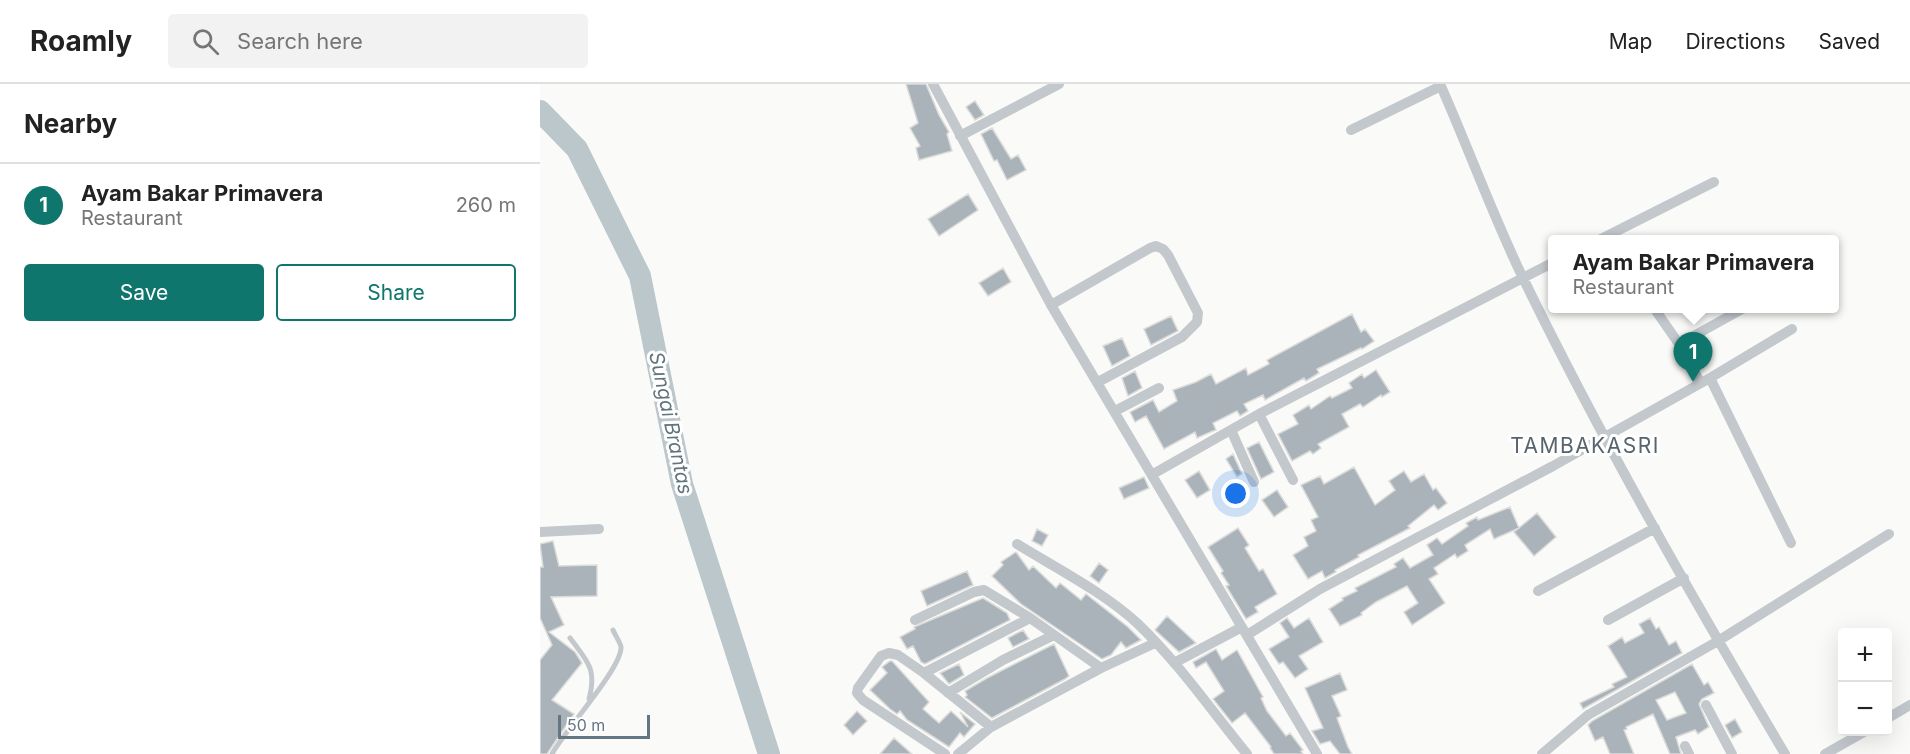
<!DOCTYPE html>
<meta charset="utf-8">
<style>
body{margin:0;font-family:Inter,sans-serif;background:#f2f2f2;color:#222}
.controls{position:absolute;right:18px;bottom:18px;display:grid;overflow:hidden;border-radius:6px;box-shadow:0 6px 24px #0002}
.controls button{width:54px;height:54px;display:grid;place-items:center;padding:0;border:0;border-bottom:2px solid #e0e0e0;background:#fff;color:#222;font:30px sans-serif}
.scale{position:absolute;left:18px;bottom:15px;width:92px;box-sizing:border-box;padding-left:6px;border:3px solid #657683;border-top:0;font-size:16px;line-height:21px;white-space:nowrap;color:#657683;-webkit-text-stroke:4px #fff;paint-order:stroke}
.you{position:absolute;left:696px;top:410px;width:21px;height:21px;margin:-15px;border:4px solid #fff;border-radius:50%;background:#1a73e8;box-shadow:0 0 0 9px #1a73e833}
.badge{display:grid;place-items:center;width:39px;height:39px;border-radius:50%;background:#0f766e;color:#fff;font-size:20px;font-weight:700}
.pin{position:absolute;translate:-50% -50px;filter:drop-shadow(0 2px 3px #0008)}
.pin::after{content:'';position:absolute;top:32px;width:21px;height:18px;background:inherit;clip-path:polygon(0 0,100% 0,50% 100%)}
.popup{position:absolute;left:1008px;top:151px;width:291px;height:78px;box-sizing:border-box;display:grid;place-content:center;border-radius:6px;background:#fff;filter:drop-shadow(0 2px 4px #0005);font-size:20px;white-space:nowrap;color:#767676}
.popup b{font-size:22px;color:#222}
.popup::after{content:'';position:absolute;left:50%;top:100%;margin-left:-12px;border:12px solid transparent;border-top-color:#fff}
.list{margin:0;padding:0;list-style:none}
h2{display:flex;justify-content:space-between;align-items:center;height:78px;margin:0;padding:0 24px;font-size:26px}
h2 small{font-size:20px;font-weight:400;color:#767676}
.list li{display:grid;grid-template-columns:39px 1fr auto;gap:18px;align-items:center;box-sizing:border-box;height:84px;padding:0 24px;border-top:2px solid #e0e0e0}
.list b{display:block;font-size:22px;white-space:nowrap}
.list p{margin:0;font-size:20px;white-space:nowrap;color:#767676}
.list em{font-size:20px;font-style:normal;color:#767676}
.actions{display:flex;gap:12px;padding:18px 24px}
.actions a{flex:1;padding:14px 0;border:2px solid #0f766e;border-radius:6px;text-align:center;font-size:21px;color:#0f766e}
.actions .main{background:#0f766e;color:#fff}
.icon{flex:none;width:33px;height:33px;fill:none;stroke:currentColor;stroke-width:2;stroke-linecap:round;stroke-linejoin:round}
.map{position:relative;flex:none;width:1370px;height:670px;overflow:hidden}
header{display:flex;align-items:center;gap:36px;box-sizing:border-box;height:84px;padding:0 30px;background:#fff;border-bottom:2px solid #e0e0e0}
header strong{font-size:28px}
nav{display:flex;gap:33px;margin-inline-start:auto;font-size:21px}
.search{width:420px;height:54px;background:#f2f2f2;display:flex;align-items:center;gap:15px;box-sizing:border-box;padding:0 21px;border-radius:6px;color:#767676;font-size:22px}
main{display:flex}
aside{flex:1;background:#fff}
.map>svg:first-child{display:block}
</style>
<header>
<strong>Roamly</strong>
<div class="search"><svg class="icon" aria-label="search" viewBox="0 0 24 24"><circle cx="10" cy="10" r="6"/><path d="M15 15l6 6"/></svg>Search here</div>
<nav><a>Map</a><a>Directions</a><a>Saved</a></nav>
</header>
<main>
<aside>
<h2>Nearby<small></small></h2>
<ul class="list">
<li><span class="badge">1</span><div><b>Ayam Bakar Primavera</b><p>Restaurant</p></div><em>260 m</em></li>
</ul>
<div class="actions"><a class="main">Save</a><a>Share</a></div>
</aside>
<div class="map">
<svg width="1370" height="670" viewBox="0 0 1370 670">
<rect width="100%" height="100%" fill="#fafaf8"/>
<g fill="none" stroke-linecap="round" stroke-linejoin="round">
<path stroke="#bbc7cb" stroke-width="22" d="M0 27 37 65 100 192 142 400 229 670"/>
</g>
<path fill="#aab3b9" stroke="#dcdcda" stroke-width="1.5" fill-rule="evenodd" d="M366 0H386L399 31 409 48 407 50 412 67 379 76 376 64 380 62 370 44 378 39Z
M435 17 444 31 435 36 426 23Z
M452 44 471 75 478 71 486 86 467 96 457 76 454 77 441 50Z
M428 110 438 126 399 152 388 135Z
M463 184 471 198 448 212 439 199Z
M812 230 821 248 825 245 834 257 822 265 821 264 777 285 779 289 766 297 764 294 725 316 723 311 704 320 708 327 700 332 697 327 673 339 676 346 673 347 657 354 655 348 624 365 606 332 595 338 590 328 613 316 619 328 637 317 633 306 656 298 671 290 676 300 706 284 708 291 729 280 727 276Z
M631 232 638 247 611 261 604 245Z
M582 254 590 272 572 282 563 262Z
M836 286 850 308 842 313 841 311 823 323 820 320 802 330 809 343 778 360 781 364 773 370 770 367 752 377 738 350 758 340 753 331 769 321 771 325 790 312 792 314 812 304 809 299 822 290 824 294Z
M595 287 602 304 588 312 582 294Z
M719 358 734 388 721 395 707 364Z
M693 370 702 390 697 393 686 375Z
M814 383 835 421 855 406 849 397 864 387 871 398 884 390 893 406 896 404 907 419 898 426 894 421 868 442 870 444 818 471 819 473 795 486 796 488 785 494 782 487 768 495 753 471 768 462 764 453 776 447 771 436 778 433 761 401 780 392 784 400Z
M659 387 670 406 657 414 645 396Z
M604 393 609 404 584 415 579 404Z
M737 406 748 423 734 433 722 416Z
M970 423 979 444 954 455 950 445 925 461 928 467 917 474 915 470 894 484 898 490 889 495 905 519 872 541 864 528 878 519 867 502 836 518 821 529 822 531 800 542 789 525 803 516 802 514 817 507 815 504 856 483 854 480 863 474 870 484 893 471 887 461 897 454 902 460 928 442 926 439 937 433 938 436Z
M997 429 1016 453 994 472 974 448Z
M698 444 709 461 705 464 719 487 723 485 737 510 715 523 718 528 706 535 686 502 689 501 681 489 683 487 668 463Z
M497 445 508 451 502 462 492 457Z
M13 457 19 482 57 481V512L11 513 24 541 9 548 35 568 42 579 12 616 34 630 7 670H0V576L12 561 0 534V483H3L0 460Z
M476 468 489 486 493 482 516 504 520 499 541 516 546 510 588 543 601 556 586 564 581 558 571 571 562 575 481 520 452 492 463 481 461 478Z
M559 479 568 486 559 499 550 492Z
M427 487 433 501 387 522 381 507Z
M443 514 467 529 470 536 385 580 381 578 373 562 367 565 360 553 375 545 374 543Z
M627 532 656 559 639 568 615 546Z
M747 534 754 544 769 534 783 558 759 572 768 585 755 594 743 578 739 580 729 565 749 553 740 539Z
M1110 534 1116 545 1119 543 1129 561 1136 557 1142 569 1043 625 1040 619 1074 603 1072 600 1087 593 1068 562 1082 553 1085 559 1104 549 1099 540Z
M483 546 489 555 473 563 468 554Z
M514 560 529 592 525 595 452 634 425 613 427 611 425 607 447 594Z
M676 565 682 576 697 566 723 613 721 614 727 627 746 652 750 649 763 666 761 667 763 670H734L730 664 731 663 705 629 692 639 673 615 684 607 666 578 656 584 653 578Z
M350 577H352L389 618 383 625 399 639 411 627 428 643 420 628 435 640 424 653 420 649 409 663 367 636 360 627 357 630 350 625 330 606 347 589 342 583Z
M419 580 424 591 409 600 400 589Z
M1152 580 1164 601 1168 598 1174 609 1162 615 1159 620 1169 643 1158 650 1155 646 1136 653 1141 670H1130L1113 630 1086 643 1087 645 1084 646 1094 670H1070L1063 653 1055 657 1048 641 1052 637ZM1135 608 1146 629 1127 636 1116 616Z
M800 589 807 606 792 612 801 632 797 634 808 663 812 670H800L790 657 780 660 772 647 783 644 765 604Z
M317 627 327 637 313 651 304 641Z
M1195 635 1202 648 1192 654 1185 641Z
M354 654 372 670H340Z"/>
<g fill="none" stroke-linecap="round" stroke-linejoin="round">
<path stroke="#c3c8cc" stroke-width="5" d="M30 554C48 578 57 585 49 615
M12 670C25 646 82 584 81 563 80 558 75 551 73 546"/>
<path stroke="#c3c8cc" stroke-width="10" d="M393 0 511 221 777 670
M900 0C929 65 953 133 984 196 1063 358 1153 515 1245 670
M811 46 901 2
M420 52 519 0
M1059 156 1174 98
M511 221 610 164 616 162 623 165 628 171 658 229 657 238 642 253 558 298
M1114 224 1139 260 1160 298
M1139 260 1204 224
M1170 294 1251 459
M575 327 619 304
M719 330 753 396
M691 346 714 398
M613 390 719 330 1012 179
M0 448 59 445
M477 460C516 484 563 508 597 539 638 578 671 626 707 670
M998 507 1115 444
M375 536 434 508 444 506 490 534 561 584
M1068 536 1144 494
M707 551 780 505 1013 382 1170 294 1252 245
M634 579 702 543
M384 589 490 534
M408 609 463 576 514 551
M1166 621 1192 670
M1348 634 1370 621
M1145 662 1149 670
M405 670 323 616 317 609 318 604 341 572 349 569 358 571 384 589 451 643
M418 670 451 643 561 584 615 559
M1002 670 1048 631 1178 557 1349 450
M1285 670 1324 648"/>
</g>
<g text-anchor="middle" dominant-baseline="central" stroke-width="6" stroke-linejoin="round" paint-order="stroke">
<g font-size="20" font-style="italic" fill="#60757c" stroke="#fff">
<text transform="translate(131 339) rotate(78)">Sungai Brantas</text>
</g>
<g font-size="21" letter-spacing="1.5" fill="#57646e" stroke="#fff">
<text x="1045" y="361">TAMBAKASRI</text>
</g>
</g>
</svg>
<div class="controls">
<button>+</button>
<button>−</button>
</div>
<div class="scale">50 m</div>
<div class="you"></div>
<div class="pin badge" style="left:1153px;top:298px">1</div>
<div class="popup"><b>Ayam Bakar Primavera</b>Restaurant</div>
</div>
</main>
